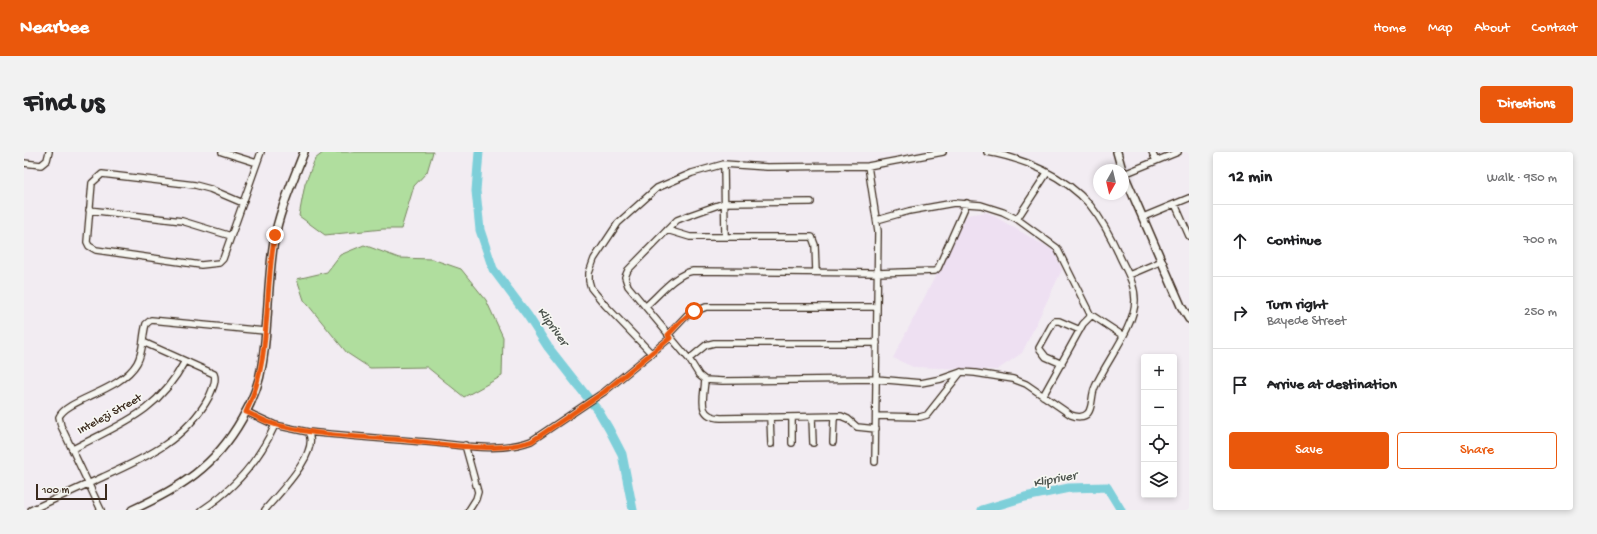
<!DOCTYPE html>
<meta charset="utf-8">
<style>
body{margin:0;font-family:"Gochi Hand",sans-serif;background:#f2f2f2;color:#202124}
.controls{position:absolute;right:12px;bottom:12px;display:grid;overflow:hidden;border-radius:4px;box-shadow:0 2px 6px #0003}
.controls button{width:36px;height:36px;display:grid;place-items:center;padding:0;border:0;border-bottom:1px solid #e0e0e0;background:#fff;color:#202124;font:20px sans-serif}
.compass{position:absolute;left:1069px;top:12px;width:36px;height:36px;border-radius:50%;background:#fff;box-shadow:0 2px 6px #0003;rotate:188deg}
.scale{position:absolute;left:12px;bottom:10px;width:71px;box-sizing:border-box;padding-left:4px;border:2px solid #3b2a1e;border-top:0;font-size:11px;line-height:14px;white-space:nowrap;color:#3b2a1e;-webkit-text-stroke:3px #f6f6f2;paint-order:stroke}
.stop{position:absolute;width:12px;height:12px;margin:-9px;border:3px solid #ea580c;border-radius:50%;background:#fff}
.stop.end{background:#ea580c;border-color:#fff;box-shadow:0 1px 4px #0008}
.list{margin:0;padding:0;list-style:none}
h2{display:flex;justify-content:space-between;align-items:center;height:52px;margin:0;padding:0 16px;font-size:17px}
h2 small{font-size:13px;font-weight:400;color:#757577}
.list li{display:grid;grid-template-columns:26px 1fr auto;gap:12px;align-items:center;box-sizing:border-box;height:72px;padding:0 16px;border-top:1px solid #e0e0e0}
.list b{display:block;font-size:15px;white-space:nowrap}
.list p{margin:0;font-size:13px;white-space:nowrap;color:#757577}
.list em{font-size:13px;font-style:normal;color:#757577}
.actions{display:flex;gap:8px;padding:12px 16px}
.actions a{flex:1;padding:9px 0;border:1px solid #ea580c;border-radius:4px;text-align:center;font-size:14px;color:#ea580c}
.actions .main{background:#ea580c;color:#fff}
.icon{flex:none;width:22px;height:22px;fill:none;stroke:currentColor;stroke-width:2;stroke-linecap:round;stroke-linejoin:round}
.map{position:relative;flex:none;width:1165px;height:358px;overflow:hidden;border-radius:4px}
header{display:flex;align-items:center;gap:24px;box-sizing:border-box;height:56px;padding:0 20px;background:#ea580c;color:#fff}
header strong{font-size:19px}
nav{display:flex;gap:22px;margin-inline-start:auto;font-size:14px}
.intro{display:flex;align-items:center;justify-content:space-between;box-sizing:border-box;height:96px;padding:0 24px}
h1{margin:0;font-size:28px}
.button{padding:10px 18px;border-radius:4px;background:#ea580c;color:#fff;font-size:14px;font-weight:700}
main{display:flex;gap:24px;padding:0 24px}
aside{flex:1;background:#fff;border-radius:4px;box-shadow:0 2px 6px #0003}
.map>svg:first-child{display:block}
</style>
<header>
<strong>Nearbee</strong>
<nav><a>Home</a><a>Map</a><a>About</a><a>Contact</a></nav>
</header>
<div class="intro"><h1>Find us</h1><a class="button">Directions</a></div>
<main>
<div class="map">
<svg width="1165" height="358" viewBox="0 0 1165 358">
<rect width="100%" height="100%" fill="#f2ecf2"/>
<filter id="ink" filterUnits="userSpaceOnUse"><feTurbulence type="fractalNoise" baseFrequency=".025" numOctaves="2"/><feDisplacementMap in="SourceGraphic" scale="8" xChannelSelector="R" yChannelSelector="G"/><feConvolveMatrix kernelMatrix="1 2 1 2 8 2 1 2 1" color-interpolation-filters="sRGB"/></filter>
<g filter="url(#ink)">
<path fill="#eee0f2" d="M963 60 1030 99 1038 118 998 201 973 218 889 215 869 206 943 63Z"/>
<path fill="#b0de9e" stroke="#76845e" d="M300 0H409L403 20 390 34 377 77H359L301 83 275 64 281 32 291 7Z
M340 93 375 106 408 107 437 117 462 148 479 185 478 224 440 245 403 215 346 216 323 201 280 148 273 127 303 120 316 103Z"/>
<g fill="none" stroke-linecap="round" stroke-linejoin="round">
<path stroke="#7ecfd9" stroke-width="9" d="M455 0 452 39 456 78 469 117 504 164 524 195 575 260 585 277 598 302 609 358
M958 358 1001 345 1045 336 1083 335 1097 358"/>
<g stroke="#3b2a1e" stroke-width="8">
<path id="minor" d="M198 0 233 11
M1128 0 1132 9
M0 11 17 13 23 8 25 0
M700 12 701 85
M844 14 854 79 851 310
M1100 22 1154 0
M787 50 700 51 666 63 653 68 604 118 601 125 604 134 665 207 675 223 681 228 698 229 852 227 897 231 917 227 937 220 951 221 989 227 1002 232 1047 263C1052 265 1060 266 1064 261 1069 255 1067 243 1071 235 1082 209 1111 175 1111 148 1111 132 1103 120 1096 105 1088 87 1079 69 1066 53 1041 24 999 6 963 0
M219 51 186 37 171 33 78 22 68 31 63 90 65 94 72 98 177 113 195 111 199 107 237 0
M1151 52 1165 84
M65 58 158 69 207 84
M1119 65 1165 46
M993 67 1023 21
M853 68 885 59 930 51 957 53 979 60 993 67 1033 96 1066 162 1098 183
M643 78 666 85H788L791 93 792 120
M1105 123 1138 109
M622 154C635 143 651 122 669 119L853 121 911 119 914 116 943 51
M644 183 663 163 682 155H853
M628 202 581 153 567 136 565 129V121L570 107 594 71 633 36 668 21 700 12 743 15 844 14 919 0
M665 207 682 193 690 191H853
M1038 212 1022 205 1015 196 1030 169H1035L1056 178
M681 228C680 246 672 265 697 266L817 264 824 267 833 275 852 277
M1019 244 1059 172 1067 164
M223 260 251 273 284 280C297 300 253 343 241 358
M853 264 896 265 903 263 937 220
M746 265 747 292
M788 265 789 291
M284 280C323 284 363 287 402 290 436 293 475 301 507 289L580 240 646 186
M809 290 810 265
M768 291V265
M441 293 454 340 452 347 445 358
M49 297C98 271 133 261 161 209
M7 358C31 347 55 336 79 325 121 306 162 288 185 245 188 238 193 229 190 222L119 190
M77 358 37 274 35 265C43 247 97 239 113 211 120 199 118 185 122 172L127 168 241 179
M178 358C210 337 235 308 251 273"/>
</g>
<g stroke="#3b2a1e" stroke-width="10">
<path id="tertiary" d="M1093 0 1098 18
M1099 20 1157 154 1165 167
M108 358C156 336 191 315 218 267 228 250 235 233 238 213 245 172 243 130 250 89 255 59 269 29 280 0"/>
</g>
<use href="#minor" stroke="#f6f6f2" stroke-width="5.5"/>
<use href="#tertiary" stroke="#f6f6f2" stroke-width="7"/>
</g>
</g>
<g fill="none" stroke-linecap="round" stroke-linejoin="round" filter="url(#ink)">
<path stroke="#ea580c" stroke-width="5" d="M251 83C239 142 249 205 222 260 232 264 243 271 253 273 295 284 338 285 380 288 418 292 473 302 508 289L580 240 646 186 644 183 657 169 670 159"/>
</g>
<g text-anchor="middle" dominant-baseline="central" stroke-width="3.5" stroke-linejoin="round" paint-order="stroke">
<g font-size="12" fill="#3b2a1e" stroke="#f6f6f2">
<text transform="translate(86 263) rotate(-29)">Intelezi Street</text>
</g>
<g font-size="13" font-style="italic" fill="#4c534d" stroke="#f6f6f2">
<text transform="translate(528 175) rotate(54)">Klipriver</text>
<text transform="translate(1031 328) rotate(-11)">Klipriver</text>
</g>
</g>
</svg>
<div class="controls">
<button>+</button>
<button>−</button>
<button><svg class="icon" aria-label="locate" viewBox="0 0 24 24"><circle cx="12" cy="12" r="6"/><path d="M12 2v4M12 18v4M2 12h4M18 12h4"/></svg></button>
<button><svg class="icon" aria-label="layers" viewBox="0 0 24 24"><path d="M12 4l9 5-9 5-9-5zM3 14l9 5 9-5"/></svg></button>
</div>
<svg class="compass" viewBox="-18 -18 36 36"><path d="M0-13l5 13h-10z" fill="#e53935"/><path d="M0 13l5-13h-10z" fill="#757577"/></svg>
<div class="scale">100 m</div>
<div class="stop" style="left:670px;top:159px"></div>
<div class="stop end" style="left:251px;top:83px"></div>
</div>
<aside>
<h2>12 min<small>Walk · 950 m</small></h2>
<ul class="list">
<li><svg class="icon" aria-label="ahead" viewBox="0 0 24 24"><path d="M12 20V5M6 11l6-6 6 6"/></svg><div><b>Continue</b></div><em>700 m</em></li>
<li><svg class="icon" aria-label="right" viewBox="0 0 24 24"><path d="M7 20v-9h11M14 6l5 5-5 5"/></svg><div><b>Turn right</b><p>Bayede Street</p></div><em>250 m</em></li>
<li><svg class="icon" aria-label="arrive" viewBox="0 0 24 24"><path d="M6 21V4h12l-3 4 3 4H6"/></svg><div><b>Arrive at destination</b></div></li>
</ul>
<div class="actions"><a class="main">Save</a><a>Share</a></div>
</aside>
</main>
